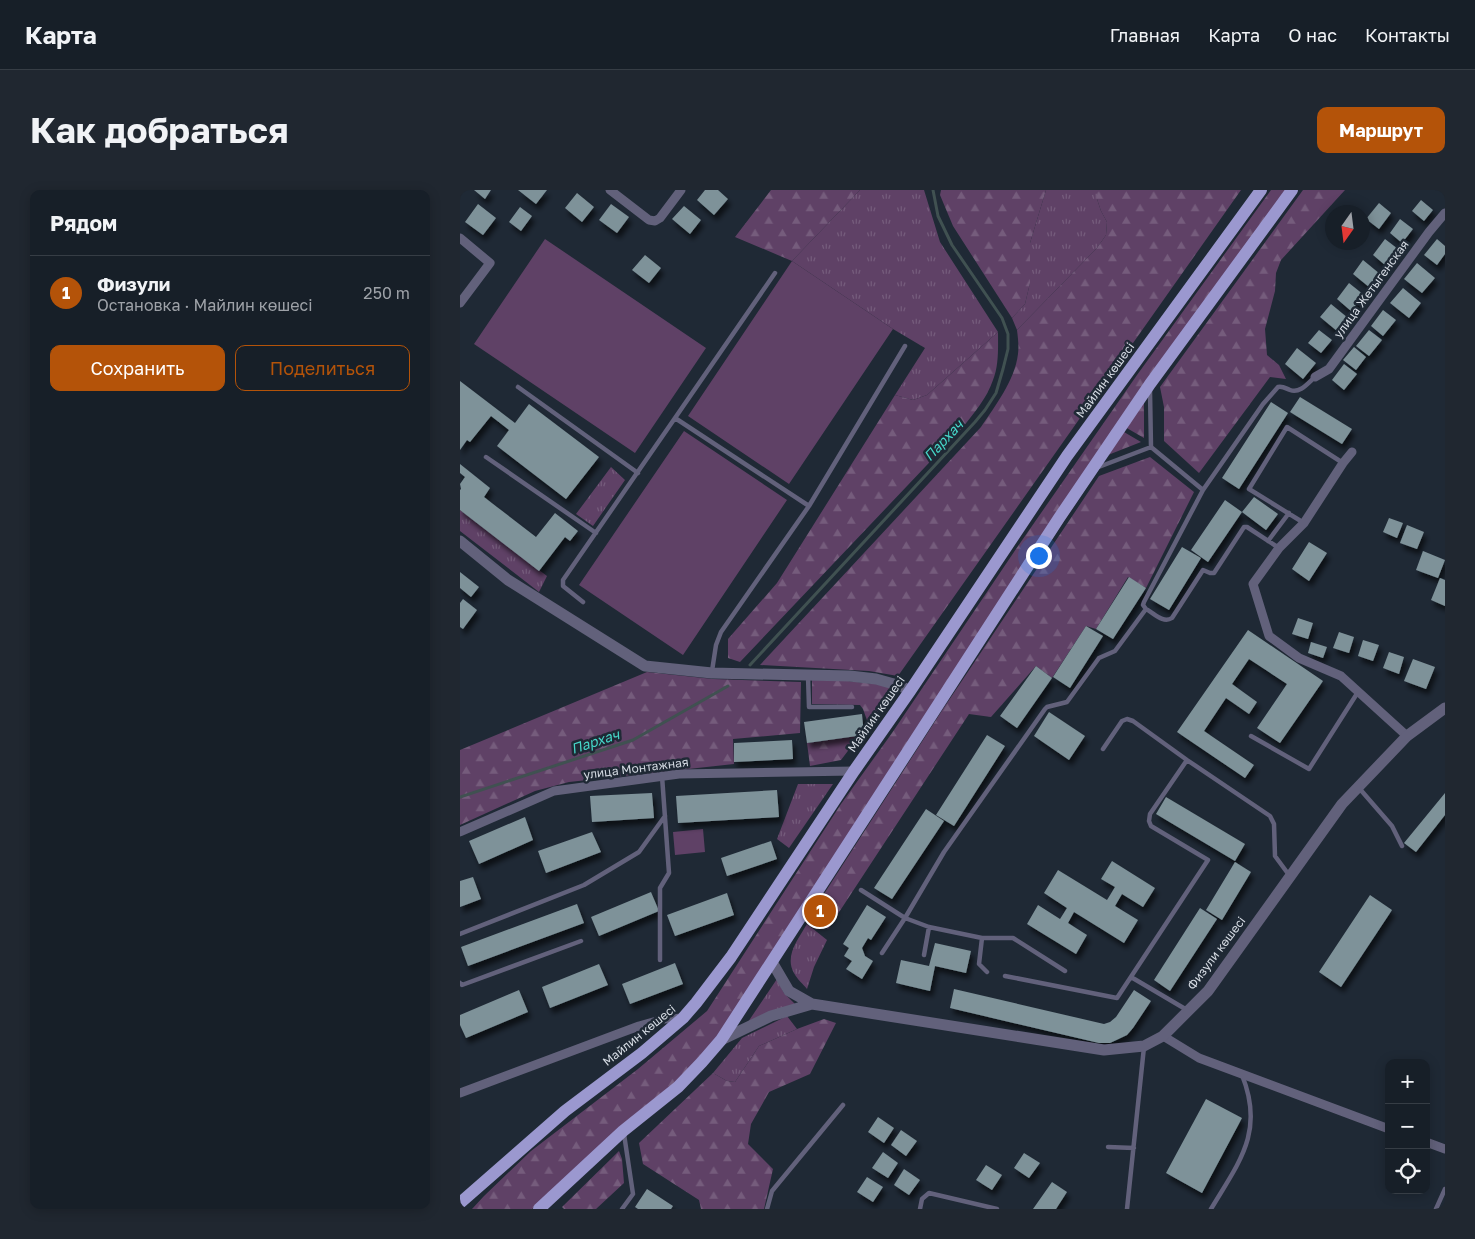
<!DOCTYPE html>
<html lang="ru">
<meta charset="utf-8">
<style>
body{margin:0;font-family:"Golos Text",sans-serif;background:#202730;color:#f1f3f6}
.controls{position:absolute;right:15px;bottom:15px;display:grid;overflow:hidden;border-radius:10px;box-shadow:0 2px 12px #0003}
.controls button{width:45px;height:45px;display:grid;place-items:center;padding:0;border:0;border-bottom:1px solid #363d45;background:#171f28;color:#f1f3f6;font:25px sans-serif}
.compass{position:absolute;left:865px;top:15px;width:45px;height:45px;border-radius:50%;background:#171f28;box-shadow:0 2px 12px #0003;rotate:194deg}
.you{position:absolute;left:578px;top:365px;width:18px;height:18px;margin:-12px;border:4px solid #fff;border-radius:50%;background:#1a73e8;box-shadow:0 0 0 8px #1a73e833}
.badge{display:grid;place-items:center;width:32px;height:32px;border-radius:50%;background:#b45309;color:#fff;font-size:16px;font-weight:700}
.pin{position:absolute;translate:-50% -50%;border:2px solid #fff;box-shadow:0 1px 5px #0006}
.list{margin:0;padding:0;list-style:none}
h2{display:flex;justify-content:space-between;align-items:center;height:65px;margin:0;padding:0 20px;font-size:21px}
h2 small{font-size:16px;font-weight:400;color:#9ea2a8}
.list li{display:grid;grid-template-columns:32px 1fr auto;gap:15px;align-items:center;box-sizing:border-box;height:75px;padding:0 20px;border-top:1px solid #363d45}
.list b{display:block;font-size:19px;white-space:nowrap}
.list p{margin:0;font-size:16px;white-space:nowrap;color:#9ea2a8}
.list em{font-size:16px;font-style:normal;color:#9ea2a8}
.actions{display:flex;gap:10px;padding:15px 20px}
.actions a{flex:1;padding:11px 0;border:1px solid #b45309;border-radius:10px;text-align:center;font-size:18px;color:#b45309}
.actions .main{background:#b45309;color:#fff}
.icon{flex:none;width:28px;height:28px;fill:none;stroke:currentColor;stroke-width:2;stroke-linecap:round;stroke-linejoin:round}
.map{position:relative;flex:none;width:985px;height:1019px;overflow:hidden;border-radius:10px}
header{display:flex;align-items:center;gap:30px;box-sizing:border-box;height:70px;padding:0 25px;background:#171f28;border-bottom:1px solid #363d45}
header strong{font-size:24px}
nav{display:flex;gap:28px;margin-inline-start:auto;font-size:18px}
.intro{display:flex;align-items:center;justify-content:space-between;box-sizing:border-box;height:120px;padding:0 30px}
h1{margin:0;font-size:35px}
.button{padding:12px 22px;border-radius:10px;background:#b45309;color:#fff;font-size:18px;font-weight:700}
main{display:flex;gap:30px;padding:0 30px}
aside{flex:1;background:#171f28;border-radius:10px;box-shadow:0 2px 12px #0003}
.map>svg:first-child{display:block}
</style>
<header>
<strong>Карта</strong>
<nav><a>Главная</a><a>Карта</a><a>О нас</a><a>Контакты</a></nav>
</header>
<div class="intro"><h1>Как добраться</h1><a class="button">Маршрут</a></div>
<main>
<aside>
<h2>Рядом<small></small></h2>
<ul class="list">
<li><span class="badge">1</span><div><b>Физули</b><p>Остановка · Майлин көшесі</p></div><em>250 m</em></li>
</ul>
<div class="actions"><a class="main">Сохранить</a><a>Поделиться</a></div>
</aside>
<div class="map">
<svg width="985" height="1019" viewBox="0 0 985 1019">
<defs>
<pattern id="grass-tufts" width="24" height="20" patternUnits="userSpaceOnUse" patternTransform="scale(1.25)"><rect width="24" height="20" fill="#5f4166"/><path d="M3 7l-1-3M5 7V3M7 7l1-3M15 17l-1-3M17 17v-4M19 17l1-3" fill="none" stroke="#755c7c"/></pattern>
<pattern id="forest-firs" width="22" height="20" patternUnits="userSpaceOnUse" patternTransform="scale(1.25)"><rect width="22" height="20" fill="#5f4166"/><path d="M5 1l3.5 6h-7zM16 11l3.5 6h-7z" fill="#755c7c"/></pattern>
<filter id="shadow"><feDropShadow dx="3" dy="5.5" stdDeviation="2.5" flood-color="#0009"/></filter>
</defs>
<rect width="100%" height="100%" fill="#1f2935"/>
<path fill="url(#grass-tufts)" d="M400 0H464L480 52 538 142 467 205 453 210 435 205 465 158 433 139 332 71Z
M586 0H637V9L641 21 647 32 646 45 637 58 557 140 552 128 565 114 570 93V53Z
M151 277 165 290 133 336 116 324Z
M0 320 87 386 79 402 0 341Z
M338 594H373L329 658 317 649Z
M347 734 367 750 354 777 347 799C343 794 337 789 334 783 324 766 339 748 347 734Z
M317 789 324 803 336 815 288 832Z
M327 826 337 839 299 856 275 892 267 891 253 883 282 848Z"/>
<path fill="url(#forest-firs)" d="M311 0H400L332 71 275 47Z
M481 0H586L570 53V93L565 114 552 128 493 36 480 5Z
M637 0H781L438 486 409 481 300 475 521 237C535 216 555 190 558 164 559 156 558 148 557 140L637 58 646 45 647 32 641 21 637 9Z
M811 0H826L258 847 210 898 160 938 72 1019H12L24 1006 71 961 178 879 247 821 381 614 432 543 556 359 677 185Z
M843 0H885L821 70 816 83 815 101 805 139 807 165 819 175 826 189 810 187 739 283 704 251V217L700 197Z
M538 142C538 158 539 175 533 190 527 208 514 223 503 237L280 472 268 468V449L317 393 435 205 453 210 467 205Z
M684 211V248L665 237Z
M664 242 681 252 648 265Z
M690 267 734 302 686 398 668 387 636 439 626 436 592 488 576 476 531 527 509 524 368 739 353 721 483 519 639 286Z
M187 482 253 489 341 492 340 543 273 549 274 574 109 592 75 601 0 635V560Z
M352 487 424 495 435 499 409 536 403 519 400 515 352 514Z
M404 545 397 549 381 570 350 576 347 553Z
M364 829 376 833 350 884 309 902 291 934 288 954 313 979 304 1019H241L239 1010 183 974 179 953 253 883 267 891 275 892 299 856 337 839Z
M159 961 162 969 164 993 136 1019H104L102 1017Z"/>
<path fill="#5f4166" d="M85 49 246 158 175 263 14 154Z
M332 71 433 139 329 294 228 226Z
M224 241 327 310 223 465 119 395Z
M243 639 245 662 215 665 213 642Z"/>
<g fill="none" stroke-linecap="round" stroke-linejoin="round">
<path stroke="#405151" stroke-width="3" d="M290 475 515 232 525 220 536 203 543 179 548 159V144L542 128 492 55 478 26 473 0
M0 607 173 550 268 496"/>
</g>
<path fill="#7e9299" filter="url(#shadow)" d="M14 0H31L25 9Z
M58 0H87L76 14Z
M245 0H258L268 9 254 25 237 10Z
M117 3 134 17 122 32 105 18Z
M961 10 973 20 964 31 952 21Z
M919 13 931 23 919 39 906 29Z
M18 14 36 28 23 45 5 32Z
M151 14 169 27 157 43 139 30Z
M224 16 241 30 230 44 212 29Z
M60 17 72 26 61 41 49 32Z
M940 29 953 39 942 53 930 43Z
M925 49 938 59 925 75 913 65Z
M977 49 985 56V64L977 75 964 65Z
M185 65 201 78 189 93 172 80Z
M903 70 920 84 909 97 893 84Z
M957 73 975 88 962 103 944 89Z
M889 93 904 105 891 121 877 109Z
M943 98 961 113 949 128 930 113Z
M871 114 888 128 877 141 860 127Z
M923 120 936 130 923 146 911 136Z
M859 140 872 150 861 163 848 153Z
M909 140 922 150 909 166 896 156Z
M894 157 906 167 896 180 883 170Z
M837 158 856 173 843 189 825 174Z
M884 174 897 184 884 200 872 190Z
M0 191 55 233 69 214 139 267 106 309 37 256 49 240 31 226 10 252 7 250 0 260Z
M840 207 892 239 882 254 830 222Z
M811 212 828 223 779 299 762 288Z
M0 274 30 298 24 307 76 347 95 323 118 341 110 351 105 347 79 381 0 320V300L1 299 0 294 5 287 0 283Z
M794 307 818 324 806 340 782 322Z
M765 310 782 322 748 372 731 360Z
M929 328 943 333 937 348 923 342Z
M947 335 964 342 957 359 940 353Z
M849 352 867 363 849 391 832 379Z
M722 357 741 368 709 420 690 409Z
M963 361 985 370 978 388 956 380Z
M0 382 19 397 11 407 0 398Z
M669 387 686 398 653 449 636 439Z
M980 388 985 390V416L971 410Z
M3 409 17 420 3 439 0 437V413Z
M838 428 853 433 848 449 832 444Z
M626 436 643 446 610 498 593 487Z
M788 440 863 491 820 553 797 538 827 494 789 469 772 494 797 512 789 524 766 508 744 541 794 575 785 588 717 542Z
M879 442 894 447 889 463 873 458Z
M903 450 919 455 913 471 898 466Z
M851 452 867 457 863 468 848 463Z
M929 462 944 467 939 484 923 478Z
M953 469 975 477 966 499 944 491Z
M576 476 592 488 557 538 540 526Z
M589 522 625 546 609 570 574 546Z
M402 524 404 545 347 553 344 532Z
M527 545 545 556 494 636 476 625Z
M332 550 333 569 274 572V553Z
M317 600 319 627 218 633 216 606Z
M192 603 194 628 132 632 130 606Z
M985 603V625L956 662 944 653Z
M706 607 785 654 775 671 696 624Z
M466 619 484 631 432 709 414 698Z
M65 627 73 650 19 674 9 651Z
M132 642 141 662 86 683 78 661Z
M311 651 317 669 267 686 261 668Z
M652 671 695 698 683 717 662 704 655 716 678 730 664 753 614 722 608 733 627 745 616 764 567 734 578 715 600 729 607 718 584 703 598 680 647 710 655 697 641 689Z
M775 672 791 682 762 730 746 720Z
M13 687 21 709 0 717V691Z
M191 702 199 721 139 746 131 727Z
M267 703 274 725 215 746 207 725Z
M910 705 932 720 881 797 859 782Z
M117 714 124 733 8 776 1 757Z
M407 715 426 727 411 750 408 748 402 758 405 766 413 771 402 789 386 779 392 771 384 766 389 758 383 754Z
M740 718 757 729 710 801 694 790Z
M475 753 511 761 506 783 475 776 470 801 436 793 441 770 469 776Z
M215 773 223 794 170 814 162 794Z
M139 774 148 795 90 818 82 797Z
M494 799 644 834 650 832 656 827 674 800 691 811 673 838 667 845 650 853H639L490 818Z
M59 800 68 822 6 848 0 835V825Z
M746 909 782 928 742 1003 706 983Z
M418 927 434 938 424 953 408 942Z
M441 940 457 951 446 966 431 955Z
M423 962 438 973 428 988 412 978Z
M564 963 580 973 569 988 554 978Z
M526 975 542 985 532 1000 516 990Z
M444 979 460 990 449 1005 434 995Z
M407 987 423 997 413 1012 397 1002Z
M592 992 607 1002 596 1019H573Z
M187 999 213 1016 211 1019H178L175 1017Z"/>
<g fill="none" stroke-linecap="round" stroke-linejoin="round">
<path stroke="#62617b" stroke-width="4.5" d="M58 197 178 283
M690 201 691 257 743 300
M215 228 315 83
M26 267 136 343
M636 278 691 257
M844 333 789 299 827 237 883 273
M808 351 829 323
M123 412 103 396V390L215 228 349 316
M686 419C694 423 703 434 712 428L743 380 750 383H754L784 337H787L819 358
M252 481 256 455 261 442 349 316 445 156
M348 486 349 517H392
M791 546 849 579 898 502
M643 559 662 531 667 529 673 531 727 570 810 626 814 634 815 666 829 685
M899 598 932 636 942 656
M401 700 445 728 469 737 522 748 519 774 527 782
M0 744 124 695 179 662 205 626
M522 748H553L605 781
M422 763 445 728 484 662 585 519 587 517 607 512 639 468 655 461 686 419 683 415 684 412 743 300 803 214 818 197C823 196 825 198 830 200 840 204 848 193 855 187
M464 765 469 737
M200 770V698L209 683 202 586
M545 786 657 808 748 670 691 636 689 631 690 624 727 570
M671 787 727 820
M0 793 2 795 121 751
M648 957 674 958
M162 1019 173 1004 164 944
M307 1019 312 1001 383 915
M460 1019 462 1009 469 1003 537 1019
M667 1019 684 857
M751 1019C779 972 805 942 782 885
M976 1019 985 999"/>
<path stroke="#62617b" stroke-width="9" d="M150 0 189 30 195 31 200 28 221 0
M0 48 30 73 0 113
M855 187 869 179 969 42 985 23
M892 262 883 273 844 333 819 358 793 394 809 446 839 468 881 486 947 546
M0 642 94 601 219 584 394 581
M703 846 739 868 929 939
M0 903 179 836 204 829 223 828
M966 952 985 959"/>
<path stroke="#62617b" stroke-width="11" d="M0 351 48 390 185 476 252 483 390 486 416 489 441 496 450 501
M312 772 329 801 352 814 644 860 684 856 703 846 748 801 882 614 947 546 985 518
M261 850 311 826 352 814"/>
<path stroke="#9b98cf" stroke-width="12" d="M0 1013 105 921 182 863 223 828 236 813 271 767 394 581 450 501 607 266 801 0
M79 1019 163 941 218 897 242 872 261 850 599 328 690 194 832 0"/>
</g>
<g text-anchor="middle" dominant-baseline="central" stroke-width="5" stroke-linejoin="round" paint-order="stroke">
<g font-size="12" fill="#d4dae2" stroke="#1f2935">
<text transform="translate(911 99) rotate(-54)">улица Жетыгенская</text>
<text transform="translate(645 190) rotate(-54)">Майлин көшесі</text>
<text transform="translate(416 524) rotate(-55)">Майлин көшесі</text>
<text transform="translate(176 578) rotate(-7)">улица Монтажная</text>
<text transform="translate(756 763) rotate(-53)">Физули көшесі</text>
<text transform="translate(179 845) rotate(-39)">Майлин көшесі</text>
</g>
<g font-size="14" font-style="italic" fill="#46d7c9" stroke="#1f2935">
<text transform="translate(483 250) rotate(-47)">Пархач</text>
<text transform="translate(135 551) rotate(-18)">Пархач</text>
</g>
</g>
</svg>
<div class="controls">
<button>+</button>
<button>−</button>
<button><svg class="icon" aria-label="locate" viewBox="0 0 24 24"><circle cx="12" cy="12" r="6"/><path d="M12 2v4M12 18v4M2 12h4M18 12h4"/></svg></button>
</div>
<svg class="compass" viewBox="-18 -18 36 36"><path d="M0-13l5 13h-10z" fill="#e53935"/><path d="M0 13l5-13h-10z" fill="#9ea2a8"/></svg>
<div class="you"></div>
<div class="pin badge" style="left:360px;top:721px">1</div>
</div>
</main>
